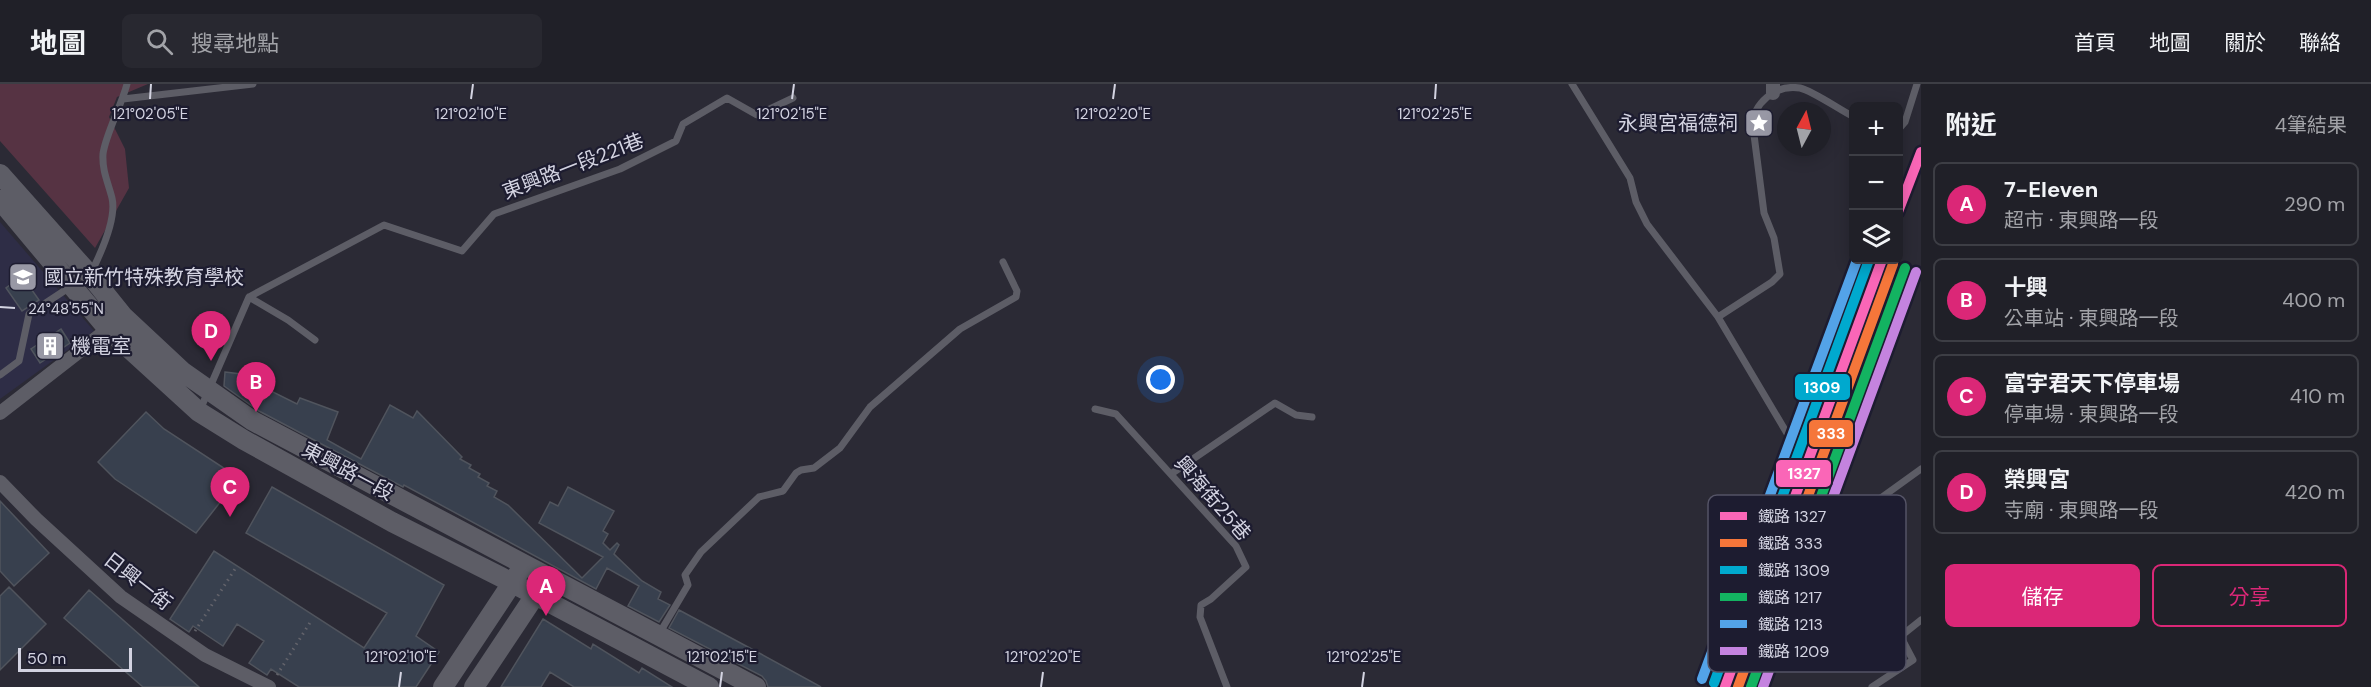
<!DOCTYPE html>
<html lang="zh-TW">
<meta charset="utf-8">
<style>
body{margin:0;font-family:"DM Sans","Noto Sans TC",sans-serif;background:#282830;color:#f1f3f6}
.controls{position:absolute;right:18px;top:18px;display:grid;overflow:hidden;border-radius:9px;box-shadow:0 3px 15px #0003}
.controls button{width:54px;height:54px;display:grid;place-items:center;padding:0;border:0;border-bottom:2px solid #3d3e45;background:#202028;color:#f1f3f6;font:30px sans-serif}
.compass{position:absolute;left:1777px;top:18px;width:54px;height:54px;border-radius:50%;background:#202028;box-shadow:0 3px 15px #0003;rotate:7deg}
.scale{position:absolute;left:18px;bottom:15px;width:114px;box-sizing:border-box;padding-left:6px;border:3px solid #d3d3e1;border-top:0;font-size:16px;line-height:21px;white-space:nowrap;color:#d3d3e1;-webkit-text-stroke:4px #1d1c30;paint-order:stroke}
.you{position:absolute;left:1161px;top:296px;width:21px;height:21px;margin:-15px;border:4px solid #fff;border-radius:50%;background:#1a73e8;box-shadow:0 0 0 9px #1a73e833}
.badge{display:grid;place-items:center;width:39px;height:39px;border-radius:50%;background:#db2777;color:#fff;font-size:20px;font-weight:700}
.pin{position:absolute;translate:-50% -50px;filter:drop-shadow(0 2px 3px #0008)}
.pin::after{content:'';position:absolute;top:32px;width:21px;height:18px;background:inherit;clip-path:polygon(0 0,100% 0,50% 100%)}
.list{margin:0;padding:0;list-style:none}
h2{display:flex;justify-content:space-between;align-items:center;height:78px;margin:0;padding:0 24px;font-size:26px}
h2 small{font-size:20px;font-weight:400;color:#a2a3a8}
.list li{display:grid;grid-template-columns:39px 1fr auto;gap:18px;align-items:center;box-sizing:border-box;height:84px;margin:0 12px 12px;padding:0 12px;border:2px solid #3d3e45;border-radius:9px}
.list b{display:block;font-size:22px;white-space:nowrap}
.list p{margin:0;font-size:20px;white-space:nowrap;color:#a2a3a8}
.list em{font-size:20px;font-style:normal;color:#a2a3a8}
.actions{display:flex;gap:12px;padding:18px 24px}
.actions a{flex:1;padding:14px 0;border:2px solid #db2777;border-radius:9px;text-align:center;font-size:21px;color:#db2777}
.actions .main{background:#db2777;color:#fff}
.icon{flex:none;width:33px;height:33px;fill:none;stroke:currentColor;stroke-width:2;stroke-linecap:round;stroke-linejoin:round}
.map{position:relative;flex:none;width:1921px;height:603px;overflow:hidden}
header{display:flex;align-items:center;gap:36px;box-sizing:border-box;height:84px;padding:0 30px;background:#202028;border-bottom:2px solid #3d3e45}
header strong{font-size:28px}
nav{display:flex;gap:33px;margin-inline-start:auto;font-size:21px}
.search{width:420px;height:54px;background:#282830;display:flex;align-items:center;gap:15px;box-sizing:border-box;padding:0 21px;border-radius:9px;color:#a2a3a8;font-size:22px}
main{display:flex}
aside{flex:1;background:#202028}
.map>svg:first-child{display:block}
</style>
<header>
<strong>地圖</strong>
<div class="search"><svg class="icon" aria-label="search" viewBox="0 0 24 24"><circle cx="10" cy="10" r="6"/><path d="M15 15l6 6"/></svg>搜尋地點</div>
<nav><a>首頁</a><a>地圖</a><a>關於</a><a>聯絡</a></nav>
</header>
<main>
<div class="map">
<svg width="1921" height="603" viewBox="0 0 1921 603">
<rect width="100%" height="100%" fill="#2b2a35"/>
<path fill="#2e2d46" d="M0 138 94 247 0 315Z"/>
<path fill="#563343" d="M0 0H148L117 13 109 33 125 65 129 104 95 164 0 57Z"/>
<path fill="#38404e" stroke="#50545d" stroke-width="1.5" d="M22 192 39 216 22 227 6 204Z
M61 245 70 259 40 279 31 265Z
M225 288 241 290 239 302 264 316 269 306 297 320 300 314 338 328 327 356 361 375 390 321 413 334 417 327 462 373 460 375 471 381 469 384 480 390 478 393 489 399 487 402 497 407 494 413 508 421 582 494 603 473 539 439 550 418 558 422 568 403 614 427 603 447 608 450 603 459 610 466 617 459 619 461 614 470 642 497 661 508 658 515 670 521 659 538 628 522 639 502 607 484 596 505 404 401 403 403 259 327 224 302Z
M146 328 164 345 239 394 196 449 115 395 98 378Z
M272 403 444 501 416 552 439 568 416 603H299L271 585 267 591 249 579 264 557 237 540 223 562 193 542 189 548 170 535 214 467 364 564 387 529 246 449Z
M0 417 49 469 14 502 0 487Z
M9 503 46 540 0 586V512Z
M89 506 199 603H143L64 534Z
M679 526 761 570 821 603H768L766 597 762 592 669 544Z
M543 535 591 565 593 560 639 589 642 584 672 603H574L550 588 541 603H501Z"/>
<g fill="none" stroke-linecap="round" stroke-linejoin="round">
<path stroke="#63636b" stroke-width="3" stroke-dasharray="1.5 4.5" stroke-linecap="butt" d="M195 547 235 485
M277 591 311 537"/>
<path stroke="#5d5d66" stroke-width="7" d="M1572 0 1630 94 1636 118 1647 140 1718 233 1842 442 1913 576 1872 603
M123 15 253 0
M1898 46 1905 38 1917 0
M91 189C100 171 117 135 112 114 108 98 102 87 103 70 105 52 122 20 127 0
M249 213 288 236 315 256
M1718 233 1772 198 1780 190 1774 154 1764 129 1753 43C1752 20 1775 0 1800 4 1813 7 1840 26 1854 33
M0 291 19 277 29 230 70 203
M1095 325 1116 330 1236 462 1246 483 1211 515 1201 521 1200 533 1227 603
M200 326 249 213 384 141 462 167 494 130 620 85 676 57 683 40 727 14 757 31 793 14
M1171 390 1275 319 1296 331 1312 333
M1842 442 1921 385
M659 550 688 501 685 491 701 468 759 413 783 407 796 389 801 386 814 384 840 364 870 323 960 245 1016 213 1017 207 1003 178
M1901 552 1921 536"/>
<path stroke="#5d5d66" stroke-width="14" d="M1773 9V0
M0 329 108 245
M0 398 36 435 121 513 205 571 269 603"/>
<path stroke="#5d5d66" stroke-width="20" d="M0 90 90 191 123 232 183 288 253 337 756 603
M0 116 108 245 199 328 244 356 392 438 501 493 709 603
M443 603 518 490
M474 603 542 501"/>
<g stroke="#1d1c30" stroke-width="15">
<path id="rail-1" d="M1898 128 1921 68
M1725 603 1882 176"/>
</g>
<g stroke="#1d1c30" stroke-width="15">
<path id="rail-2" d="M1738 603 1893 180"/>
</g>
<g stroke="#1d1c30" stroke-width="15">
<path id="rail-3" d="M1714 599 1869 176"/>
</g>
<g stroke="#1d1c30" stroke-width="15">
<path id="rail-4" d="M1751 603 1905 184"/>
</g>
<g stroke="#1d1c30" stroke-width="15">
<path id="rail-5" d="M1702 595 1857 176"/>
</g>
<g stroke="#1d1c30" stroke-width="15">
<path id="rail-6" d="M1763 603 1916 188"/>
</g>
<use href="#rail-1" stroke="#fa66b7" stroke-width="10"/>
<use href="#rail-2" stroke="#f5763a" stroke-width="10"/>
<use href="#rail-3" stroke="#00a9ce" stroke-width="10"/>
<use href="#rail-4" stroke="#13b361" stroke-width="10"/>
<use href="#rail-5" stroke="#53a3e8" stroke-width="10"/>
<use href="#rail-6" stroke="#c483df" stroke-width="10"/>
</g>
<path fill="none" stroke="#d3d3e1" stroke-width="2" d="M150 15 151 0M471 15 473 0M792 15 794 0M1113 15 1115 0M1435 15 1436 0M0 223 15 224M399 603 401 588M720 603 722 588M1041 603 1043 588M1362 603 1364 588"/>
<defs>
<g id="sight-square" transform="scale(1.5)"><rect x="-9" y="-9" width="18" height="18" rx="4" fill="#9898a5" stroke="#1d1c30"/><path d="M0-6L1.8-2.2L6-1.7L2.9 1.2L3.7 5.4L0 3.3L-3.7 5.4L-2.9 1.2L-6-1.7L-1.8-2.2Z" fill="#fff"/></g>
<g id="school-square" transform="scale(1.5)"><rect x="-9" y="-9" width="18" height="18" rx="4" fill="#9898a5" stroke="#1d1c30"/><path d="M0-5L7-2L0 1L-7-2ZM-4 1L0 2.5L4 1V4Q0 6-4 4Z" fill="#fff"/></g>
<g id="building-square" transform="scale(1.5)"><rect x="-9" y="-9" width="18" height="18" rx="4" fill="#9898a5" stroke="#1d1c30"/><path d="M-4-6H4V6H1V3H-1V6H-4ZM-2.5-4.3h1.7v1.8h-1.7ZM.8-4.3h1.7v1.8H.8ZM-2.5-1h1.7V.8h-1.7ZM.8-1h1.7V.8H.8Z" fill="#fff"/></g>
</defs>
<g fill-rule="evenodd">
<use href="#sight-square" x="1759" y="39"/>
<use href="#school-square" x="23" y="193"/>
<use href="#building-square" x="50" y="262"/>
</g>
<g text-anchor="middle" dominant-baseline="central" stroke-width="4.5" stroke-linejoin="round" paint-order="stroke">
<g font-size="20" fill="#d3d3e1" stroke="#1d1c30" text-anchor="start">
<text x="1738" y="39" text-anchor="end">永興宮福德祠</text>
<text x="44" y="193">國立新竹特殊教育學校</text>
<text x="71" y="262">機電室</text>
</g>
<g font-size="20" fill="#d3d3e1" stroke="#1d1c30">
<text transform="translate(573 82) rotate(-21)">東興路一段221巷</text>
<text transform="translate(348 387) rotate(28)">東興路一段</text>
<text transform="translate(1213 414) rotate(49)">興海街25巷</text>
<text transform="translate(138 497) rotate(38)">日興一街</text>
</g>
</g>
<rect x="1708" y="411" width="198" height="177" rx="9" fill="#1d1c30" stroke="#545365" stroke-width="1.5"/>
<rect x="1720" y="428" width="27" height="8" fill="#fa66b7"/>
<rect x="1720" y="455" width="27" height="8" fill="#f5763a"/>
<rect x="1720" y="482" width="27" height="8" fill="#00a9ce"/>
<rect x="1720" y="509" width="27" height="8" fill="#13b361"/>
<rect x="1720" y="536" width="27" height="8" fill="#53a3e8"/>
<rect x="1720" y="563" width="27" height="8" fill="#c483df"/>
<g font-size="16" fill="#d3d3e1">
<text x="1758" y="438">鐵路 1327</text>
<text x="1758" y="465">鐵路 333</text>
<text x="1758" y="492">鐵路 1309</text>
<text x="1758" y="519">鐵路 1217</text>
<text x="1758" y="546">鐵路 1213</text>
<text x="1758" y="573">鐵路 1209</text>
</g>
<g font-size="15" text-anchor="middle" fill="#d3d3e1" stroke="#1d1c30" stroke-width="4.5" stroke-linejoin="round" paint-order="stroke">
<text x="150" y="35">121°02'05"E</text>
<text x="471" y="35">121°02'10"E</text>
<text x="792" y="35">121°02'15"E</text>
<text x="1113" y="35">121°02'20"E</text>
<text x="1435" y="35">121°02'25"E</text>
<text x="66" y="230">24°48'55"N</text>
<text x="401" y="578">121°02'10"E</text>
<text x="722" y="578">121°02'15"E</text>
<text x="1043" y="578">121°02'20"E</text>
<text x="1364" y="578">121°02'25"E</text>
</g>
<g stroke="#1d1c30" stroke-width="2">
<rect x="1794" y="289" width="57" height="28" rx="6" fill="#00a9ce"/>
<rect x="1808" y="335" width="46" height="29" rx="6" fill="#f5763a"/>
<rect x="1775" y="375" width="57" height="29" rx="6" fill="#fa66b7"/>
</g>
<g font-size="16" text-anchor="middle" font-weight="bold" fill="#fff">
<text x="1822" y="309">1309</text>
<text x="1831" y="355">333</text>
<text x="1804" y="395">1327</text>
</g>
</svg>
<div class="controls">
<button>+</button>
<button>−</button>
<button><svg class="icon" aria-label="layers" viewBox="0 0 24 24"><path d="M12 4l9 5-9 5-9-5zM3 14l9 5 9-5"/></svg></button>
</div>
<svg class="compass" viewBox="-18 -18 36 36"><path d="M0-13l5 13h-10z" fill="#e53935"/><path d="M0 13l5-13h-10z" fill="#a2a3a8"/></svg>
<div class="scale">50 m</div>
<div class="you"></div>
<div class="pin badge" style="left:546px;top:532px">A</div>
<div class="pin badge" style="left:256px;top:328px">B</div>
<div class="pin badge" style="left:230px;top:433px">C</div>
<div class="pin badge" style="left:211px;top:277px">D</div>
</div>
<aside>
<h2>附近<small>4筆結果</small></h2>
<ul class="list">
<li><span class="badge">A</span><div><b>7-Eleven</b><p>超市 · 東興路一段</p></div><em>290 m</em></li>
<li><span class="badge">B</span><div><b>十興</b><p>公車站 · 東興路一段</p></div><em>400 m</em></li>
<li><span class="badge">C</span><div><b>富宇君天下停車場</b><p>停車場 · 東興路一段</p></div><em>410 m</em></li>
<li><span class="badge">D</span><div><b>榮興宮</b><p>寺廟 · 東興路一段</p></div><em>420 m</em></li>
</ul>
<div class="actions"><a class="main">儲存</a><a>分享</a></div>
</aside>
</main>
